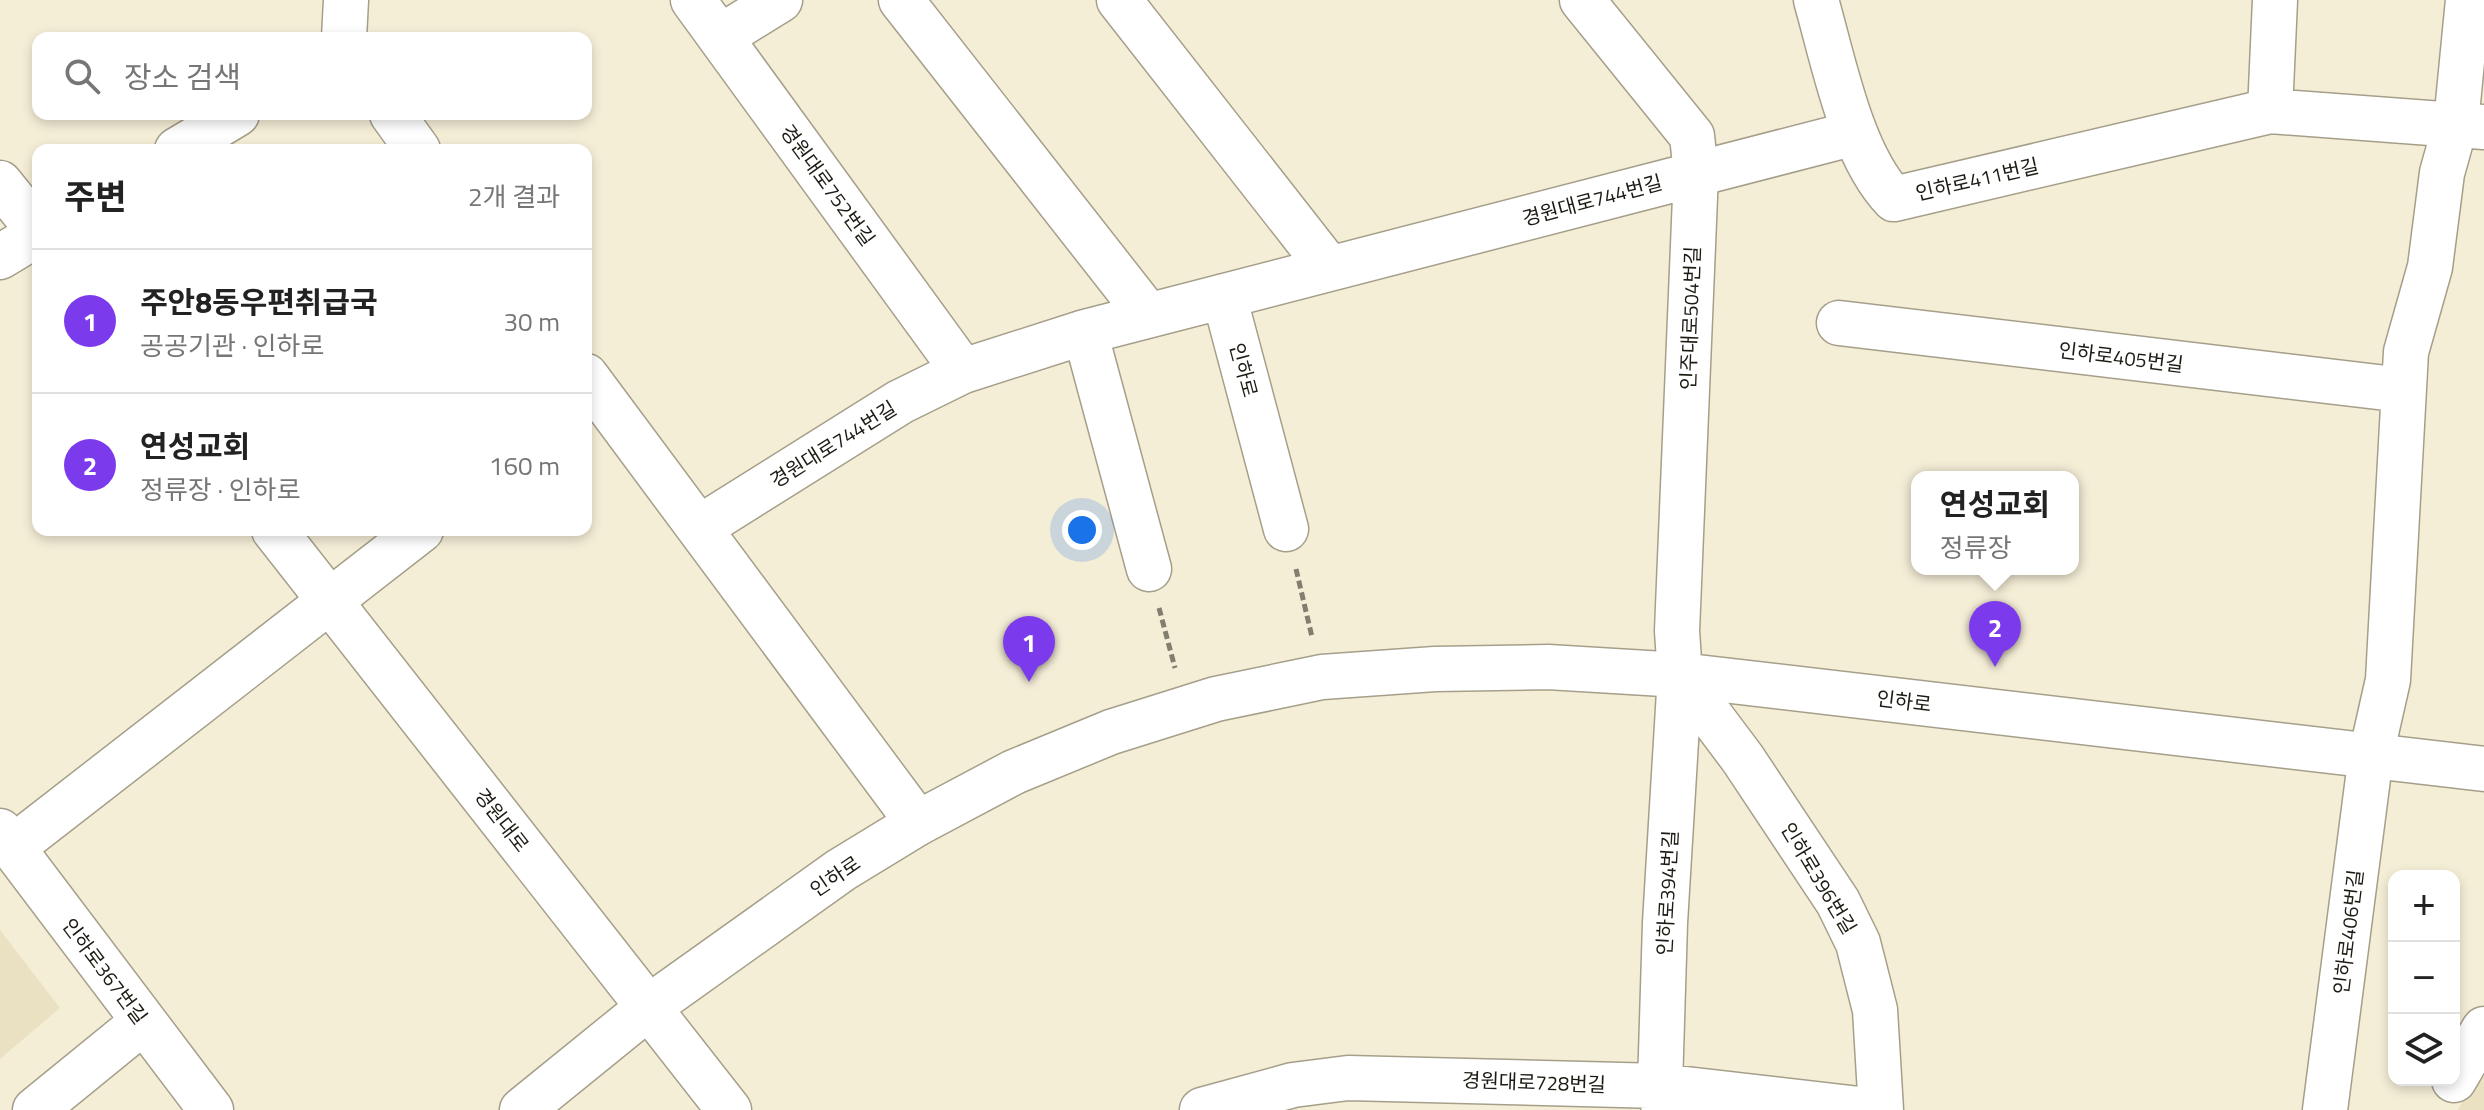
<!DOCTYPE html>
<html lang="ko">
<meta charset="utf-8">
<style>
body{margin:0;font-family:"Titillium Web","Noto Sans KR",sans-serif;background:#f2f2f2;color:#222}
.controls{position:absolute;right:24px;bottom:24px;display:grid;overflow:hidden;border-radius:16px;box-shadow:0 4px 12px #0003}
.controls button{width:72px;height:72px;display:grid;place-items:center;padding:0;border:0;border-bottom:2px solid #e0e0e0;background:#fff;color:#222;font:40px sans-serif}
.you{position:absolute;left:1082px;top:530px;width:28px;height:28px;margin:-20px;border:6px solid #fff;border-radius:50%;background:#1a73e8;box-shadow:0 0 0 12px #1a73e833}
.badge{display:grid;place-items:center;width:52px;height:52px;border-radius:50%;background:#7c3aed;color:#fff;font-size:26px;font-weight:700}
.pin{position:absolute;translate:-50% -66px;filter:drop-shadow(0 2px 4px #0008)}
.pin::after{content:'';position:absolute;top:42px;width:28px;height:24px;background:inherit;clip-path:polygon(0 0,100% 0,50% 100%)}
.popup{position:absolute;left:1911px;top:471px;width:168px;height:104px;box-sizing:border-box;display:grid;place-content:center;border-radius:16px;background:#fff;filter:drop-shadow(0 2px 6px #0005);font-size:26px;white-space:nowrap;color:#767676}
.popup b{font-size:30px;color:#222}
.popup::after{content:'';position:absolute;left:50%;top:100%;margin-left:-16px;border:16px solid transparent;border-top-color:#fff}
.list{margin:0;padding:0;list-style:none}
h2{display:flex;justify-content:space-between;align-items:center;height:104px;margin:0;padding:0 32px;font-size:34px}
h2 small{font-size:26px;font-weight:400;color:#767676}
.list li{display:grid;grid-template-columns:52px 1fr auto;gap:24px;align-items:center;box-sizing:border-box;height:144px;padding:0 32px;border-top:2px solid #e0e0e0}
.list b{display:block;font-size:30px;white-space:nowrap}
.list p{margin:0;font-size:26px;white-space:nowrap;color:#767676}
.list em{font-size:26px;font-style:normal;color:#767676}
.icon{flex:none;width:44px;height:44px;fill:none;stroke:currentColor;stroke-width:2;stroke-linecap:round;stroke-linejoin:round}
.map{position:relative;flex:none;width:2484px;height:1110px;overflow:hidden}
.search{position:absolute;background:#fff;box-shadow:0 4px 12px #0003;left:32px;top:32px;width:560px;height:88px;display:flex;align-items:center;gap:20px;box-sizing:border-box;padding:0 28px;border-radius:16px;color:#767676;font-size:30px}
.panel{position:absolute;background:#fff;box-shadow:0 4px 12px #0003;left:32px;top:144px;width:560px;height:392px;border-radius:16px}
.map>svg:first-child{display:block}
</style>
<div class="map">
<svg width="2484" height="1110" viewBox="0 0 2484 1110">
<rect width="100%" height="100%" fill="#f5eed7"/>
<path fill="#eae1c3" d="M0 930 60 1008 0 1059Z
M2484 1061V1110H2458Z"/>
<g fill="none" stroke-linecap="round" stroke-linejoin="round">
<g stroke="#a59f8a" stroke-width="47">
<path id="minor" d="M693 0 963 371
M901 0 1148 315
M1119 0 1329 268
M1582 0 1692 136 1696 173 1677 631 1680 675 1665 923 1660 1086 1664 1110
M1816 0C1833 59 1851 155 1894 199L2270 111 2484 127
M720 37 780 0
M344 38 346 0
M2270 111 2275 0
M392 114 418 150
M177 150 237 114
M0 257 38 234
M1224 296 1286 529
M1839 323 2403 390
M1085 332 1149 569
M586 376 918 823
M699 528 900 402 963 371 1085 332 1855 133
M1680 675 1743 759 1838 902 1858 943 1875 1010 1881 1110
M0 831 211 1110
M12 848 421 530
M2454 1080 2484 1029
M35 1110 143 1022
M1202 1110 1293 1085 1348 1078 1660 1086 1868 1110
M2325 1110 2371 755 2388 680 2406 352 2430 267 2442 173 2456 123 2468 0"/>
</g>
<g stroke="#a59f8a" stroke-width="47">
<path id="major" d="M0 183 38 230
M274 530 729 1110
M522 1110 649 1007 841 870 918 823 1014 772 1111 732 1216 699 1322 677 1435 669 1548 667 1680 675 2484 769"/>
</g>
<path stroke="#837f70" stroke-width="5" stroke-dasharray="8 4" stroke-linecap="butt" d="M1296 569 1312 637
M1159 608 1175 668"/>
<use href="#minor" stroke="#fff" stroke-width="44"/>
<use href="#major" stroke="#fff" stroke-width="44"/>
</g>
<g text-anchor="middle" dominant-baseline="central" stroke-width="8" stroke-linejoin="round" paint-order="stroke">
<g font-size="20" fill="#1d1b13" stroke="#fff">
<text transform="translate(1977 179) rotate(-13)">인하로411번길</text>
<text transform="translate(828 185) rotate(54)">경원대로752번길</text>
<text transform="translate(1592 200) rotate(-15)">경원대로744번길</text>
<text transform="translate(1690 318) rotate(-88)">인주대로504번길</text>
<text transform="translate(2121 357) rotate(7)">인하로405번길</text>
<text transform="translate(1244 370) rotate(75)">인하로</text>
<text transform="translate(833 444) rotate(-32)">경원대로744번길</text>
<text transform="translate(1904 701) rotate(7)">인하로</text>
<text transform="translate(502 820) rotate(52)">경원대로</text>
<text transform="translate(835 876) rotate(-34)">인하로</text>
<text transform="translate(1819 878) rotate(59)">인하로396번길</text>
<text transform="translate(1667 893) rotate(-87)">인하로394번길</text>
<text transform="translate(2348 932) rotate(-83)">인하로406번길</text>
<text transform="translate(105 971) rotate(53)">인하로367번길</text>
<text transform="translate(1534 1082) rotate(2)">경원대로728번길</text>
</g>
</g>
</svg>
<div class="controls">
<button>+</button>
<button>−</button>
<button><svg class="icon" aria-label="layers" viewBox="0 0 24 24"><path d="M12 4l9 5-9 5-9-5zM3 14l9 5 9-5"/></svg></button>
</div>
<div class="you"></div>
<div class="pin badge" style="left:1029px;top:682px">1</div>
<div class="pin badge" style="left:1995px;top:667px">2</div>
<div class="popup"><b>연성교회</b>정류장</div>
<div class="search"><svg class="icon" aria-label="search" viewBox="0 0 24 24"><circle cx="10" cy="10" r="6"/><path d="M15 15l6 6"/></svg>장소 검색</div>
<section class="panel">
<h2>주변<small>2개 결과</small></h2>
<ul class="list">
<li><span class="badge">1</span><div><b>주안8동우편취급국</b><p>공공기관 · 인하로</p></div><em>30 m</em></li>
<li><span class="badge">2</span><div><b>연성교회</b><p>정류장 · 인하로</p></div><em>160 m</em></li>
</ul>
</section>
</div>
